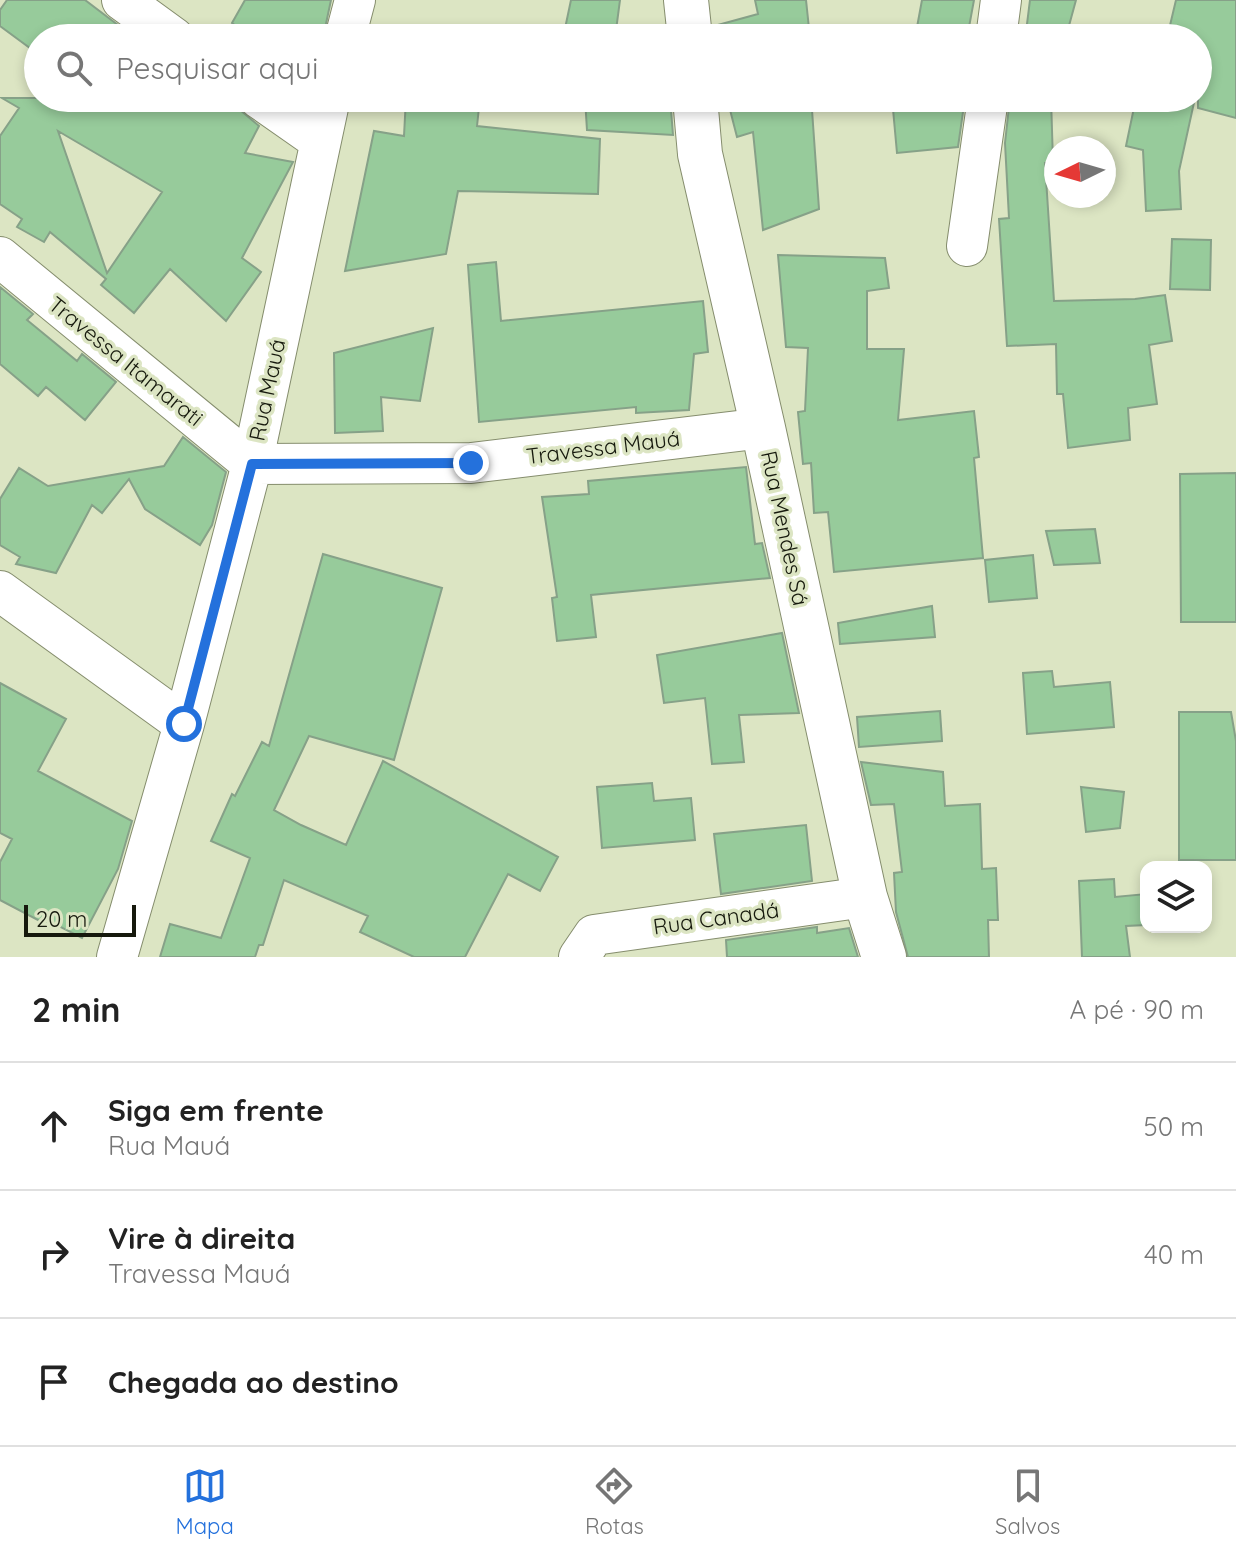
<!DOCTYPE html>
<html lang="pt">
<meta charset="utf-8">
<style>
body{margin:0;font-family:Quicksand,sans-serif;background:#f2f2f2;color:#222}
.controls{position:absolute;right:24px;bottom:24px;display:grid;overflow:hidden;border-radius:16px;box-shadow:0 4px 12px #0003}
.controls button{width:72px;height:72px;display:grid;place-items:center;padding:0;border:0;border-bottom:2px solid #e0e0e0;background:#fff;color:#222;font:40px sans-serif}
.compass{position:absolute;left:1044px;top:136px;width:72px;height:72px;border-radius:50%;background:#fff;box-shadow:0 4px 12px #0003;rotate:265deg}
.scale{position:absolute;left:24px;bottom:20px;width:112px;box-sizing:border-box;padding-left:8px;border:4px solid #16190d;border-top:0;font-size:22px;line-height:28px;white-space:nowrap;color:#16190d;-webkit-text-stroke:6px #dce5c3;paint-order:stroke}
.stop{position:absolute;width:24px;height:24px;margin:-18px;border:6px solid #2471dc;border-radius:50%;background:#fff}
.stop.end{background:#2471dc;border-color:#fff;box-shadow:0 2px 8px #0008}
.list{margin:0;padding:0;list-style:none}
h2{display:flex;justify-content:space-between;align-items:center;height:104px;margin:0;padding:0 32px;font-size:34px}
h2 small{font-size:26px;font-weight:400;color:#767676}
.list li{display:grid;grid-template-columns:52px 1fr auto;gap:24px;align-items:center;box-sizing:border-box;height:128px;padding:0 32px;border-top:2px solid #e0e0e0}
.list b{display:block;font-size:30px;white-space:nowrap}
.list p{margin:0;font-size:26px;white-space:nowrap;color:#767676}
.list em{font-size:26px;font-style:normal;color:#767676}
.icon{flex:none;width:44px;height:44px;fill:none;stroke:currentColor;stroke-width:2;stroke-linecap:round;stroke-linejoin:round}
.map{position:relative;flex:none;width:1236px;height:957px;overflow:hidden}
.search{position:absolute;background:#fff;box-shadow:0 4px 12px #0003;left:24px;right:24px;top:24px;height:88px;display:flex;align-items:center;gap:20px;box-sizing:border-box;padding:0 28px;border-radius:44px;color:#767676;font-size:30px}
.sheet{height:488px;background:#fff}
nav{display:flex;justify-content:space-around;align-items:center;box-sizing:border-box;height:112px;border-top:2px solid #e0e0e0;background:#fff;font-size:22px;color:#767676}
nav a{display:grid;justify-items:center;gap:4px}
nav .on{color:#2471dc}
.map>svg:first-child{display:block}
</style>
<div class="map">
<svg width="1236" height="957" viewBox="0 0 1236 957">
<rect width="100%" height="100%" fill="#dce5c3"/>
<path fill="#97cb9b" stroke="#86a188" stroke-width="2" fill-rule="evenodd" d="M7 0H85L135 38H38V54L0 26V10Z
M245 0H331L323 38H252L232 23Z
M571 0H620L615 38H563Z
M755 0H806L810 38H715L714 26 758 14Z
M922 0H974L967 38H915Z
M1030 0H1076L1067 33 1026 32Z
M1176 0H1236V118L1198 108V38H1167Z
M2 98H226L259 126 245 153 293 162 242 258 261 272 226 321 170 269 134 313 101 285 106 279 50 232 44 242 17 227 22 219 0 204V136L19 108ZM58 131 162 192 107 273Z
M406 98H480L477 126 600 139 598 194 458 191 446 254 345 271 374 131 404 136Z
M585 98H670L673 135 587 130Z
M727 98H804L812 110 819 209 763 230 753 132 737 137Z
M892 98H965L958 147 897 153Z
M1010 98H1051L1053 162 1045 163 1054 301 1135 299 1165 295 1172 341 1149 345 1157 404 1128 408 1130 440 1068 448 1063 394H1057L1056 344 1007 346 999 219 1009 218 1005 143Z
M1136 98H1195L1179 171 1181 209 1146 211 1143 150 1126 146Z
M1172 239 1211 240 1210 290 1170 289Z
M778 255 885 258 889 288 867 291V349H904L898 420 974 411 979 457 974 458 983 558 834 572 828 512 814 513 811 463 803 464 798 412 805 411 808 348 786 347Z
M496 262 501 321 703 301 708 352 694 354 689 410 636 413V407L479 422 468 265Z
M0 287 33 314 27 320 77 361 82 354 116 382 85 420 46 387 38 396 0 364Z
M433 328 420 401 381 397 383 431 335 433 334 353Z
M183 437 226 472 212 525 200 545 145 509 129 479 102 513 92 505 56 573 16 564 20 557 0 545V499L19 468 48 486 164 466Z
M746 467 755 544 762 543 770 578 591 595 596 637 557 641 552 598 557 597 542 497 589 494 588 481Z
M1236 473V622H1181L1180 474Z
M1095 529 1100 563 1054 565 1046 531Z
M323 554 442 588 394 760 309 736 274 810 301 825 346 845 383 761 558 857 540 891 508 874 465 957H414L360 932 368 916 284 880 263 945H259L255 957H160L170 924 221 938 250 858 211 841 232 794 235 796 262 742 269 746Z
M1033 555 1037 598 989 602 985 560Z
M932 606 935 637 840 644 838 623Z
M782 633 799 713 739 715 744 762 712 764 705 698 664 703 657 655Z
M1052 671 1054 687 1110 682 1114 727 1027 734 1023 673Z
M0 683 66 719 38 771 132 821 118 869 82 938 53 923 51 927 0 900V862L12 839 0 833Z
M940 711 942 741 859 747 857 717Z
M1179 712H1231L1236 741V860H1179Z
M861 762 943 772 945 806 980 804 982 869 996 868 998 920H988L989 957H908L896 912 894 873 902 872 894 804 871 805Z
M652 783 654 801 691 798 695 840 602 848 597 787Z
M1081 787 1124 792 1120 828 1086 832Z
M806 825 812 881 721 894 714 834Z
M1114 879 1115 897 1146 894V925L1126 926 1130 957H1082L1079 881Z
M817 927V933L849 928 858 957H727L726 940Z"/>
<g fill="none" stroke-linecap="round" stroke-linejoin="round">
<g stroke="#858d6d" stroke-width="42">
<path id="minor" d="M122 0 174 38
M345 38 355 0
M996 38 1001 0
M259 98 319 140
M967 246 988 98
M0 257 252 464 471 463 763 428
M0 591 184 724
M117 957 184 724 252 464 330 98
M579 957 594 935 865 897"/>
</g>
<g stroke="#858d6d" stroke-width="46">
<path id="tertiary" d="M686 0 690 38
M695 98 700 154 763 428 865 897 884 957"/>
</g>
<use href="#minor" stroke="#fff" stroke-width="40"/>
<use href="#tertiary" stroke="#fff" stroke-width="44"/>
</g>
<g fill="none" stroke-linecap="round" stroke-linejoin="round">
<path stroke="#2471dc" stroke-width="10" d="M184 724 252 464 471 463"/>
</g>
<g text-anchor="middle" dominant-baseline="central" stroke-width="7" stroke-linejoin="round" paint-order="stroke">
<g font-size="22" fill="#16190d" stroke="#dce5c3">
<text transform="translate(126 361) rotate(39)">Travessa Itamarati</text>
<text transform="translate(267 390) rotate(-78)">Rua Mauá</text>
<text transform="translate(603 447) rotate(-7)">Travessa Mauá</text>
<text transform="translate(785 528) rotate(78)">Rua Mendes Sá</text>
<text transform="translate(716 918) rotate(-8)">Rua Canadá</text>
</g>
</g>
</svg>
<div class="controls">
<button><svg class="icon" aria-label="layers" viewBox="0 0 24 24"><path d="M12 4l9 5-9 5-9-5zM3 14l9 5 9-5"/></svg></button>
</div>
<svg class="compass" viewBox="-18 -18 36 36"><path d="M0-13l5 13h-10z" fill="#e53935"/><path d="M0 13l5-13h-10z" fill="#767676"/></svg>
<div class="scale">20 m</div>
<div class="stop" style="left:184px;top:724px"></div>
<div class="stop end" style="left:471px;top:463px"></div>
<div class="search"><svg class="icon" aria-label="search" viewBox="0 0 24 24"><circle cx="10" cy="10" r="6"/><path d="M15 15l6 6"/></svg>Pesquisar aqui</div>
</div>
<section class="sheet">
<h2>2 min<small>A pé · 90 m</small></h2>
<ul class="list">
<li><svg class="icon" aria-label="ahead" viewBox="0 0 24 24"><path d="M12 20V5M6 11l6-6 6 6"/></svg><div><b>Siga em frente</b><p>Rua Mauá</p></div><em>50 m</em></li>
<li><svg class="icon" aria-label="right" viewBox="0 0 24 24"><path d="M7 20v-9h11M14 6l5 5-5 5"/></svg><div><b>Vire à direita</b><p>Travessa Mauá</p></div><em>40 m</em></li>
<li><svg class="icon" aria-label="arrive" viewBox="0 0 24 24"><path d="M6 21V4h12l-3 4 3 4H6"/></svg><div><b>Chegada ao destino</b></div></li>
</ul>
</section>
<nav>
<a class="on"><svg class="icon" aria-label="map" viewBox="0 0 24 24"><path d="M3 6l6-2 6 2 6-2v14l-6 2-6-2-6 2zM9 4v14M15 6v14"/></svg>Mapa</a>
<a><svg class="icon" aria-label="directions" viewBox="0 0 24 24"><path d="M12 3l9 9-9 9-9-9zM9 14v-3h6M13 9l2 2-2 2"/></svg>Rotas</a>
<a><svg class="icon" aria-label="saved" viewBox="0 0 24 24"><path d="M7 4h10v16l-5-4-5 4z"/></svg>Salvos</a>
</nav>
